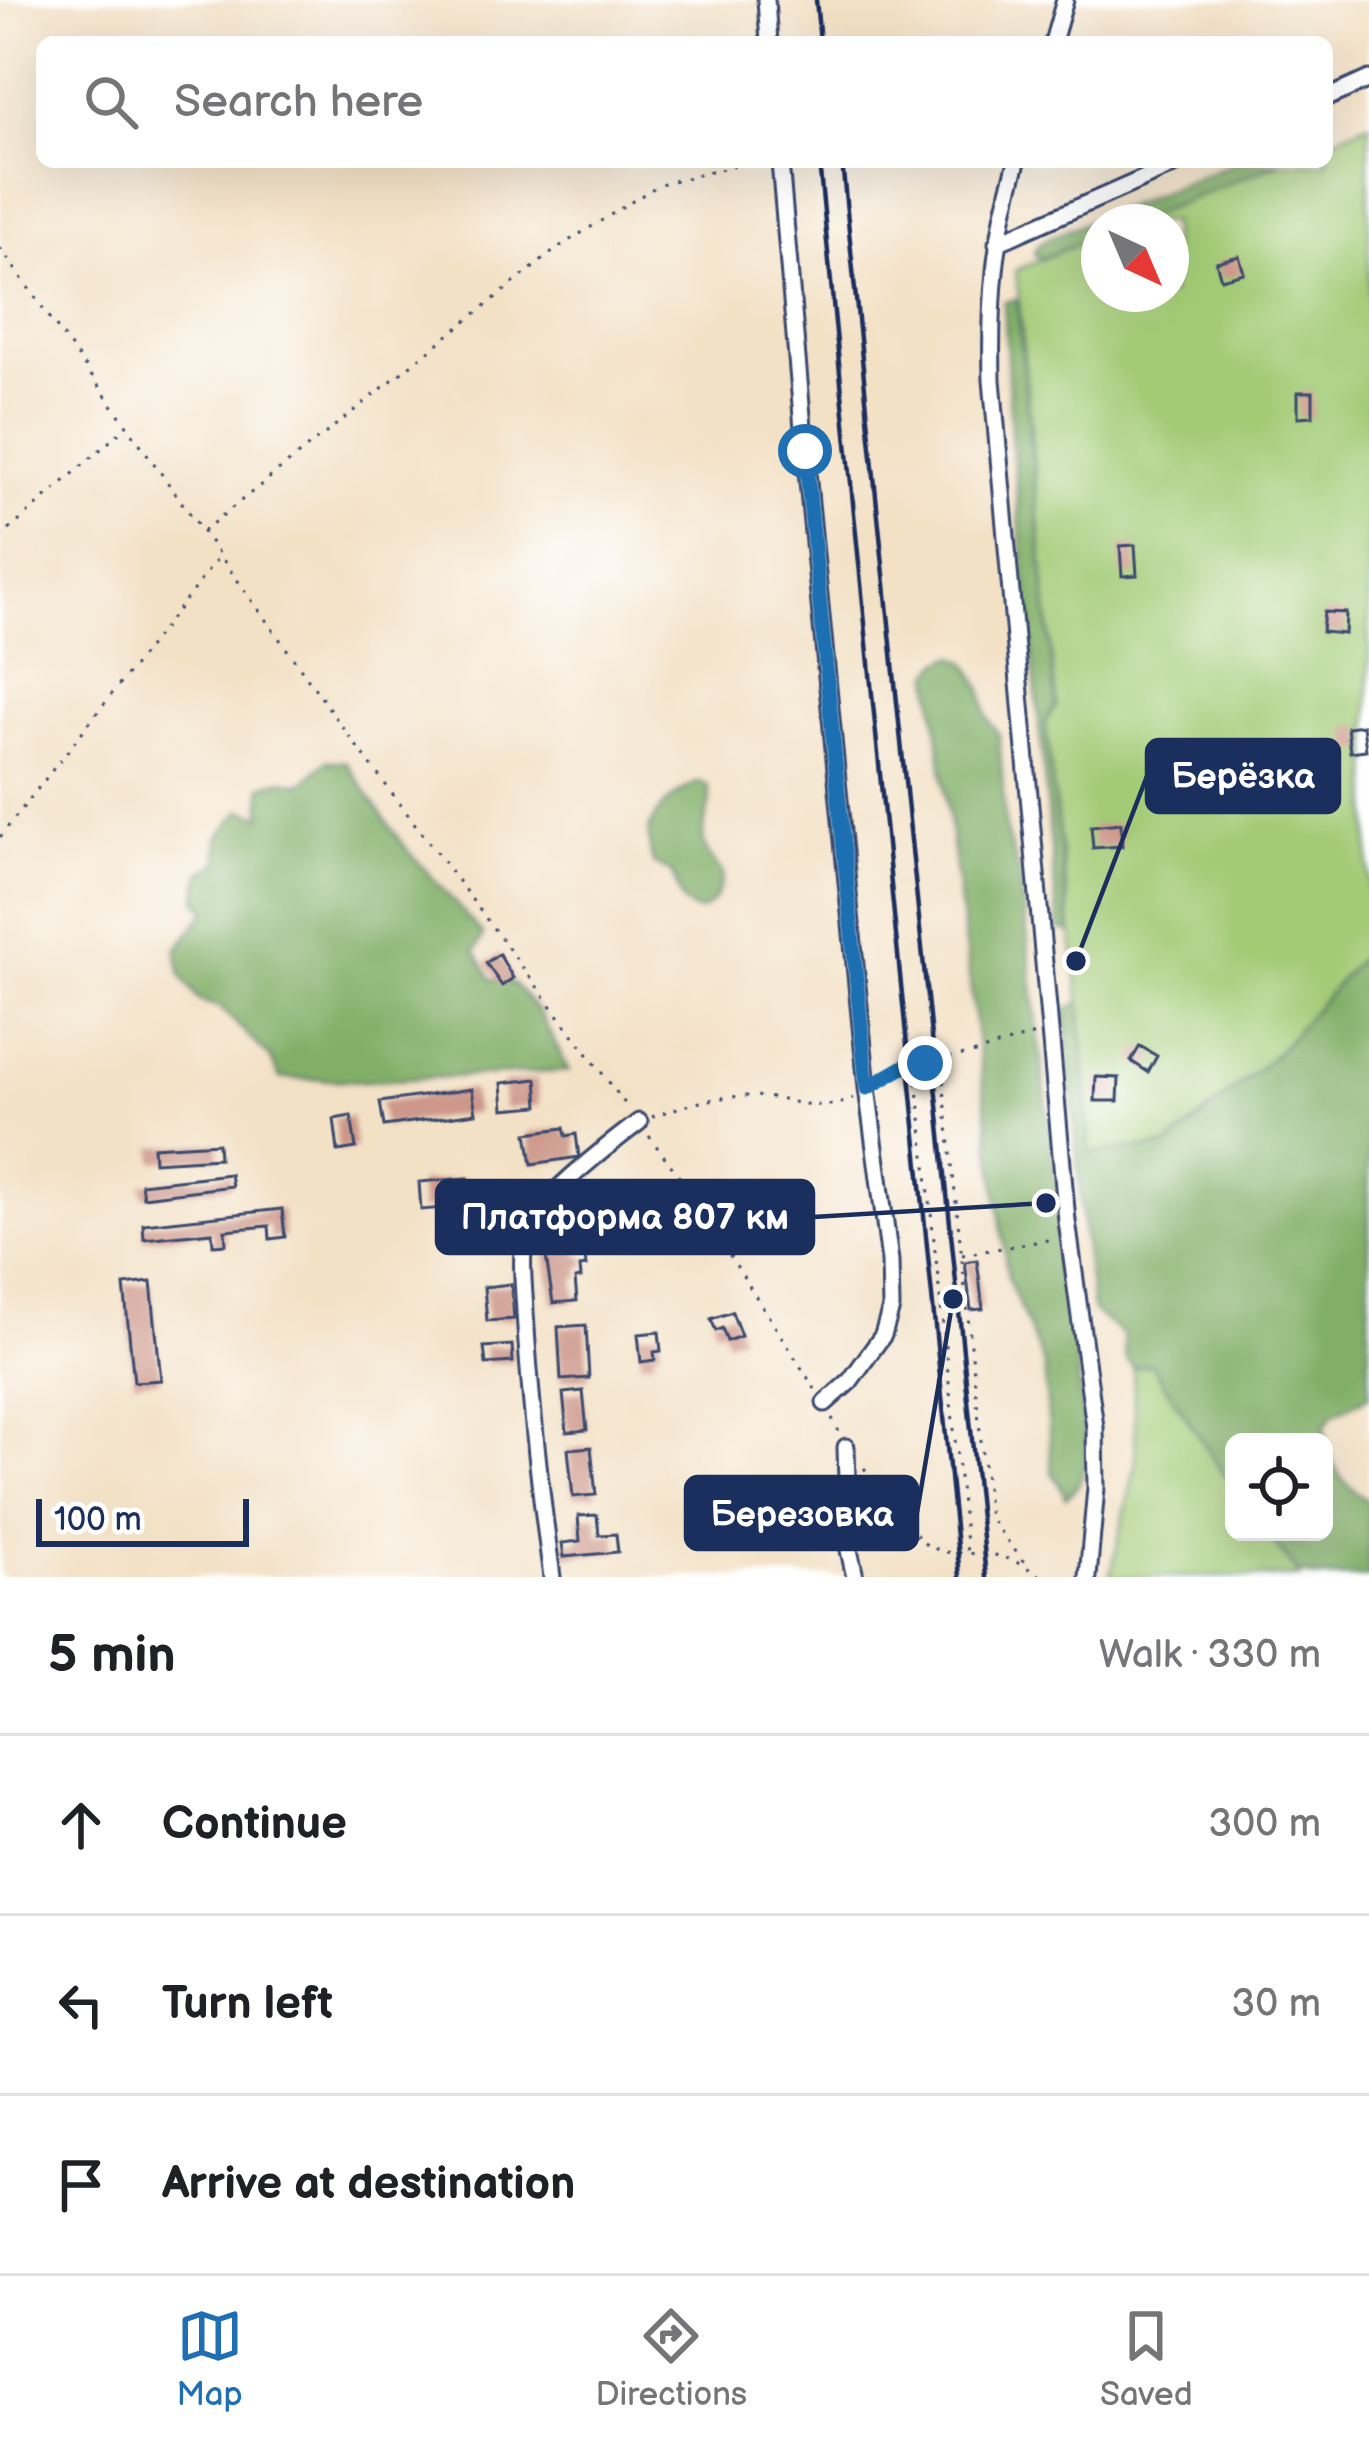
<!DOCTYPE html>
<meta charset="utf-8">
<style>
body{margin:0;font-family:"Balsamiq Sans",sans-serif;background:#f2f2f2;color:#202124}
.controls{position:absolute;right:36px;bottom:36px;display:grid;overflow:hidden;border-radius:18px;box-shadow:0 12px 48px #0002}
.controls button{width:108px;height:108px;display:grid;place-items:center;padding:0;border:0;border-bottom:3px solid #e0e0e0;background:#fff;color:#202124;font:60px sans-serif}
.compass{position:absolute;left:1081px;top:204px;width:108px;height:108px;border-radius:50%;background:#fff;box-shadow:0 12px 48px #0002;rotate:136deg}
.scale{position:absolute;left:36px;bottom:30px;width:213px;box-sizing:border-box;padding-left:12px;border:6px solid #1b2f5e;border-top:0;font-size:33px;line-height:42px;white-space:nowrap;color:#1b2f5e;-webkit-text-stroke:9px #fff;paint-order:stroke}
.stop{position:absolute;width:36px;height:36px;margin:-27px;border:9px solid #1f6fb2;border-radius:50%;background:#fff}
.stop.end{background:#1f6fb2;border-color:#fff;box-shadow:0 3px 12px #0008}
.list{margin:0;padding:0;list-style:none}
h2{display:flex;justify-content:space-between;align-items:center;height:156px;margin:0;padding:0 48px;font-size:51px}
h2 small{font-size:39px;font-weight:400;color:#757577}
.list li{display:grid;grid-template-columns:78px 1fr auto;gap:36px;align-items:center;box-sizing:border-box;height:180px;padding:0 48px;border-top:3px solid #e0e0e0}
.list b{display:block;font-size:45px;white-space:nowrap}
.list em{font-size:39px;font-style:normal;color:#757577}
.icon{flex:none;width:66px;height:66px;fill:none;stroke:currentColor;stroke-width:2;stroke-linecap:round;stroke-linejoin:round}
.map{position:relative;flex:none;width:1369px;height:1577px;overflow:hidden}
.search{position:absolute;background:#fff;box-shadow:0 12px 48px #0002;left:36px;right:36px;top:36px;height:132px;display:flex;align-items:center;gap:30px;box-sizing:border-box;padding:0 42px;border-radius:18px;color:#757577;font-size:45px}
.sheet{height:696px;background:#fff}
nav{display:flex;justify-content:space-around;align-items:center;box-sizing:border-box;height:168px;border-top:3px solid #e0e0e0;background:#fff;font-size:33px;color:#757577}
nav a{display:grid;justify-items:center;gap:6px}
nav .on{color:#1f6fb2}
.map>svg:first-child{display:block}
</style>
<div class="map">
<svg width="1369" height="1577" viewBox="0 0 1369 1577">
<rect width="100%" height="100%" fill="#fff"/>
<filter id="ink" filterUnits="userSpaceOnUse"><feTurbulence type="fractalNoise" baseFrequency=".00833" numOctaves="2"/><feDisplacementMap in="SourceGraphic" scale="24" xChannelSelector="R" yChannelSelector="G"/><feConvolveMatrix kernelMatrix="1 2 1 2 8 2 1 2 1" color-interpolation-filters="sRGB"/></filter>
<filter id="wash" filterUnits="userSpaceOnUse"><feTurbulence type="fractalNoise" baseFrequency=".004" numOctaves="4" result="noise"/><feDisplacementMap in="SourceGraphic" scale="48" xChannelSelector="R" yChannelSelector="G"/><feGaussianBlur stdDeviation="2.7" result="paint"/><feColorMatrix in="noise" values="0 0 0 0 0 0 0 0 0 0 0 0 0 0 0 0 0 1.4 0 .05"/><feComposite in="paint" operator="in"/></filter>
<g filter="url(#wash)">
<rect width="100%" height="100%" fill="#f3e1c6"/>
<path fill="#a3cb76" stroke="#5f7d6a" stroke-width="3" d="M1369 123V947L1275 1055 1167 1146 1090 1153 1080 1002 1045 721 1056 706 1016 270 1099 235V294H1171V222H1131L1276 162H1327V141Z
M1151 1364 1234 1489V1532H1267L1300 1577H1110L1136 1464 1133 1368Z"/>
<path fill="#82af67" stroke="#4e6f62" stroke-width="3" d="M1235 162H1282L1133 222H1099V236L1048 256 1041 259 1034 254 1037 246 1046 239Z
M1017 299 1056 706 1045 721 1070 932 1059 929 1011 434 1004 302Z
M954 656 967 663 982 689 987 717 999 735 1006 833 1020 875 1086 1444C1084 1467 1086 1482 1066 1497L1052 1472 1044 1365 1008 1279 932 688 931 674 939 663Z
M326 761 346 762 400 841 483 935 475 951 491 979 514 984 540 1014 569 1071 366 1081 280 1078 271 1059 220 1007 200 1001 182 977 176 950 206 911 197 899 201 873 219 863 218 838 241 810 262 816V786L283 780 302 784Z
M700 782 708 786C715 806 698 826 705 847 708 856 717 866 723 874 721 892 705 926 684 903 678 896 676 883 673 873L653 863C650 851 646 833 652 822 660 805 683 788 700 782Z
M1369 947V1396L1333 1414 1324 1427C1329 1463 1338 1482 1369 1502V1577H1316L1297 1572 1267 1532H1324V1442H1234V1489L1151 1364 1133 1368 1125 1358 1123 1335 1093 1311 1084 1242 1065 1010 1080 1002 1090 1153 1168 1146 1275 1055Z"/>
<g id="blocks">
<path fill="#cd988b" d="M1239 256 1244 273 1221 279 1216 262Z
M1298 392H1313V416L1298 417Z
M1135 545 1137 575 1122 576 1120 546Z
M1324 612 1346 613 1345 634 1322 632Z
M1363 725 1366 750 1350 752 1347 727Z
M1121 823 1122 846 1093 848 1091 826Z
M499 954 513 978 502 986 486 963Z
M1140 1046 1157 1056 1148 1072 1131 1061Z
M1096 1077 1119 1078 1118 1101H1095Z
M537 1079 539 1106 504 1109 502 1083Z
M472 1089 476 1113 384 1126 380 1102Z
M351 1116 356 1148 338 1151 334 1119Z
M564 1128 566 1136 576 1134 579 1157 532 1164 527 1133Z
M218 1143 219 1158 154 1162 153 1147Z
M230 1174 232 1186 143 1197 141 1184Z
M468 1178V1184L493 1182 495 1204 421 1210 419 1182Z
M282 1209 285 1237 270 1239 269 1226 225 1230 226 1244 213 1245 212 1232 144 1239 143 1224Z
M578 1246 579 1256H585L586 1266 580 1267 581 1278 575 1279 577 1301 553 1303 545 1250Z
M977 1260 983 1309 971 1310 965 1262Z
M151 1282 161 1380 134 1382 124 1285Z
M511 1284 514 1319 487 1321 484 1287Z
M732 1312 741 1336 727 1341 722 1328 716 1331 711 1319Z
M586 1325 589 1378 561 1380 558 1327Z
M659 1332 661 1351 654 1352 655 1360 641 1362 638 1334Z
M512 1345 513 1362 486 1364 484 1347Z
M583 1391 587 1430 567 1432 563 1393Z
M591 1447 596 1495 573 1497 568 1449Z
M597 1515 599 1535 616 1534 618 1552 564 1557 562 1543 580 1541 578 1516Z"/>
</g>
</g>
<g filter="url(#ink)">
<use href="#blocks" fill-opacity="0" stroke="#3b4a6e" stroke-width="3"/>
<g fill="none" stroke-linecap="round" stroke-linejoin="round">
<g stroke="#3b4a6e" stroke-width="21">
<path id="minor" d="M766 0 769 42
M1053 42 1065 0
M1327 98 1369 79
M780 162 805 451 867 1088 890 1261 891 1308 883 1335 850 1381 825 1403
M1017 162C994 238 990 301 992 380L1067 1221 1095 1427 1096 1488 1088 1577
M997 243 1181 162
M846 1447 849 1550 855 1577
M552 1577C540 1489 530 1400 525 1312 524 1286 519 1254 527 1229 534 1202 615 1140 639 1122"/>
</g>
<path stroke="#3b4a6e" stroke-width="3" stroke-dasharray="3 9" stroke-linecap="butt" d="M0 248 346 732 629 1109
M203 531 559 247 660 184 753 162
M0 538 126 427
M0 837 219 557
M942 1069 989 1517 1027 1566
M916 1070 967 1553
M882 1080 907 1065 976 1053 1038 1033
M652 1117C680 1106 717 1096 748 1096 783 1095 820 1116 853 1098
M649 1136 679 1176 815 1389
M962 1255 1053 1239
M832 1418 841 1436
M864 1468 922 1542C953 1561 967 1549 998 1556 1014 1560 1029 1568 1042 1577"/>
<use href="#minor" stroke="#fff" stroke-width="15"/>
<path stroke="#1b2f5e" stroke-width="4.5" d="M816 0 820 42
M819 162 960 1577
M842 162 986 1577"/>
</g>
</g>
<g fill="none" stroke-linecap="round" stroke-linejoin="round" filter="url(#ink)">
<path stroke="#1f6fb2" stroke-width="15" d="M805 451 867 1088 907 1065 925 1063"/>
</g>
<path fill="none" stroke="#1b2f5e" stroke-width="4.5" d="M1076 961L1147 776M1046 1203L813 1217M953 1299L917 1513"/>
<g fill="#1b2f5e" stroke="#fff" stroke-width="4.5">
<circle cx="1076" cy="961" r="12"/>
<circle cx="1046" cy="1203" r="12"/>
<circle cx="953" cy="1299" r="12"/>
</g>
<g fill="#1b2f5e" stroke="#1b2f5e" stroke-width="4.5">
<rect x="1147" y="740" width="192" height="72" rx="12"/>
<rect x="437" y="1181" width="376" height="72" rx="12"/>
<rect x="686" y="1477" width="231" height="72" rx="12"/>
</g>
<g font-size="36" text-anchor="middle" font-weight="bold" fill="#fff">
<text x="1243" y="788">Берёзка</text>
<text x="625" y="1229">Платформа 807 км</text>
<text x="802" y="1526">Березовка</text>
</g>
</svg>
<div class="controls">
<button><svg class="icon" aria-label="locate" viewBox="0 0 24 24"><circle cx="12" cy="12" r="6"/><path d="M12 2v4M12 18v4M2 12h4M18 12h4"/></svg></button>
</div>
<svg class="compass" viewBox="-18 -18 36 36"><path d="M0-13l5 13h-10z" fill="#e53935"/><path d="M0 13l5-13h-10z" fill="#757577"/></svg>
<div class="scale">100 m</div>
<div class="stop" style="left:805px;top:451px"></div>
<div class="stop end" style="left:925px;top:1063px"></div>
<div class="search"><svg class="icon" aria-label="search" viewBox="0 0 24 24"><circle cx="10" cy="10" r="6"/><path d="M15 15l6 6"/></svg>Search here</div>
</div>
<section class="sheet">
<h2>5 min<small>Walk · 330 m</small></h2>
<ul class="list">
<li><svg class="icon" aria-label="ahead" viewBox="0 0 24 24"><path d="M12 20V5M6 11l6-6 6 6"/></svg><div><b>Continue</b></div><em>300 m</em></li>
<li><svg class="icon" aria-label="left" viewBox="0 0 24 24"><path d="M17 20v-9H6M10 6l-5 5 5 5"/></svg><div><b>Turn left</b></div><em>30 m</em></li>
<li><svg class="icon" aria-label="arrive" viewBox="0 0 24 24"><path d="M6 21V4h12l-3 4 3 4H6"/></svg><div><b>Arrive at destination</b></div></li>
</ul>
</section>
<nav>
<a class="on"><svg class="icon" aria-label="map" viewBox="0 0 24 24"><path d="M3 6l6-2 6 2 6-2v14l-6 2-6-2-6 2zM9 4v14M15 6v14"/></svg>Map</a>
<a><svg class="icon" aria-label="directions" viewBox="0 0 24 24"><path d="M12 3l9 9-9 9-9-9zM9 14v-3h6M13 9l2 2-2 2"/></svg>Directions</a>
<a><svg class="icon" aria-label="saved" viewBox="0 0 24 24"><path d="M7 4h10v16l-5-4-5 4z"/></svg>Saved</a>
</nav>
